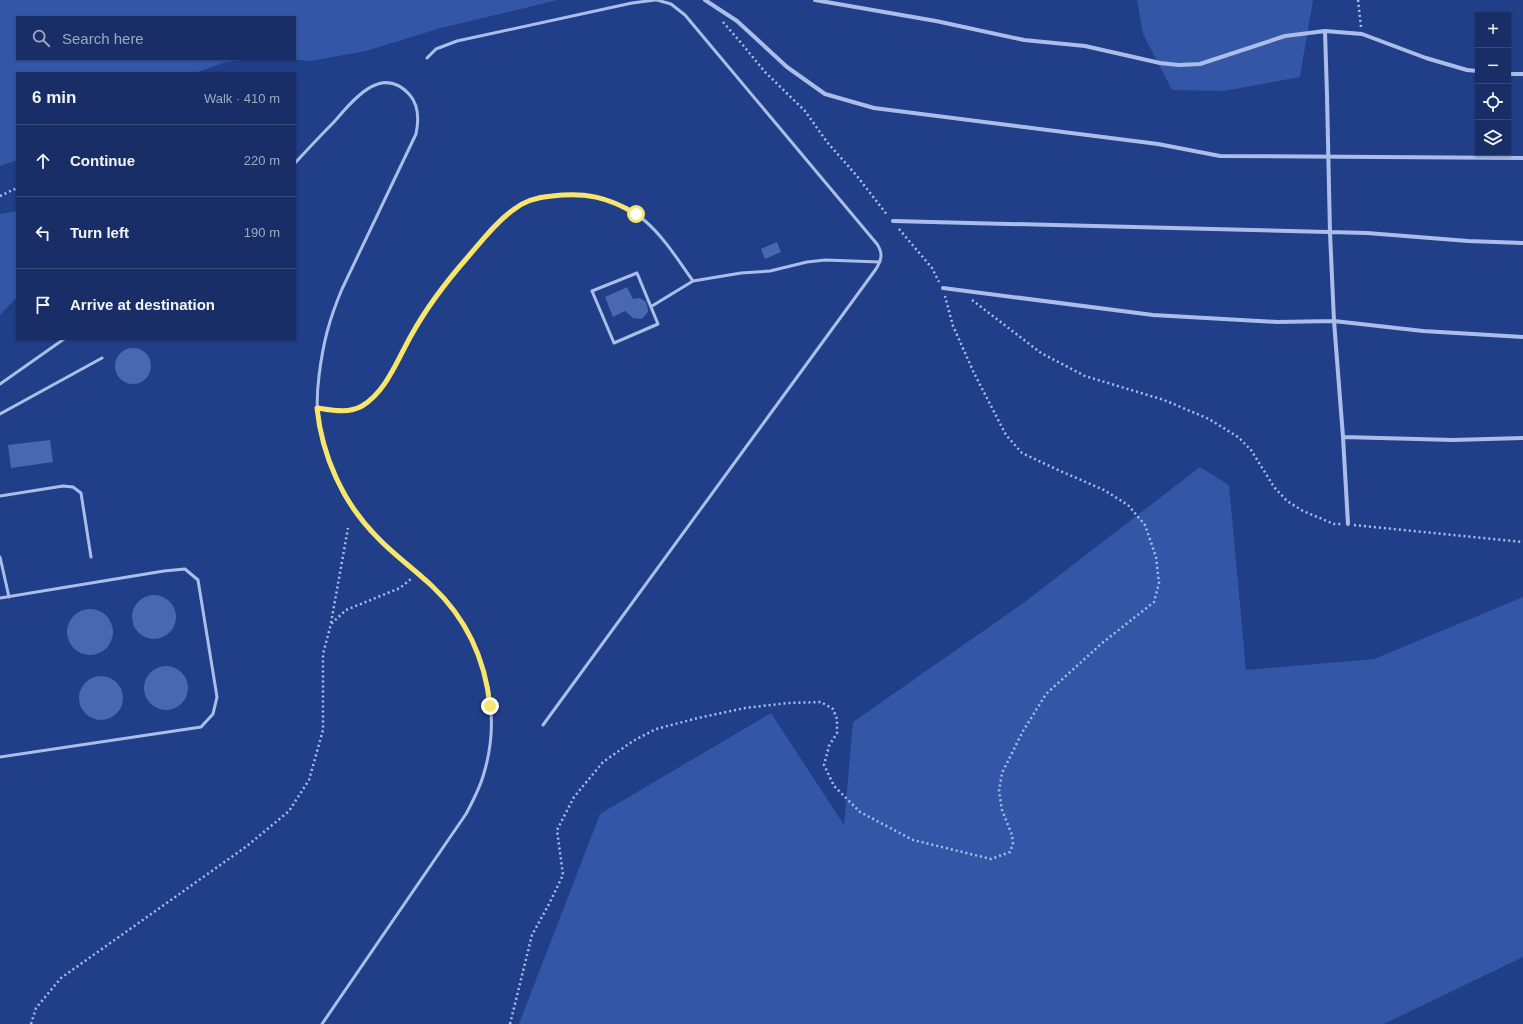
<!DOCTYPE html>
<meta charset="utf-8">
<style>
body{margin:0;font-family:Arial,sans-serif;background:#263a6f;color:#f1f3f6}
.controls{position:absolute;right:12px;top:12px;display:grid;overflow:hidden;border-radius:0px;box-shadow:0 1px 3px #0004}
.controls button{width:36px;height:36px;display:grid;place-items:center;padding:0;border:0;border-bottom:1px solid #374a7a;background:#192e66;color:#f1f3f6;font:20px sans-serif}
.stop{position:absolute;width:12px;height:12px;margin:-9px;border:3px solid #f7e56c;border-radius:50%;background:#fff}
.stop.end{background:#f7e56c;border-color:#fff;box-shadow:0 1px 4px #0008}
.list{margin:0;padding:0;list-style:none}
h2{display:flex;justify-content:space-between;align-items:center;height:52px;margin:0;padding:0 16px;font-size:17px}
h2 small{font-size:13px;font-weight:400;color:#9fa8bf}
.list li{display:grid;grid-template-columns:26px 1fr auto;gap:12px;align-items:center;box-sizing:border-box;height:72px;padding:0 16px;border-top:1px solid #374a7a}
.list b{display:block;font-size:15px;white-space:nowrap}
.list em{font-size:13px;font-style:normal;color:#9fa8bf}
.icon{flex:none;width:22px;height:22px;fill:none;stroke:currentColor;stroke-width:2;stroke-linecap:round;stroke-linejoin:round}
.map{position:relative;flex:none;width:1523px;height:1024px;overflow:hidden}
.search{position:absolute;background:#192e66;box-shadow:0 1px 3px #0004;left:16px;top:16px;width:280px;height:44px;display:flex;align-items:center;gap:10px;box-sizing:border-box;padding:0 14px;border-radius:0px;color:#9fa8bf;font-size:15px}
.panel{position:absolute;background:#192e66;box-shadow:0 1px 3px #0004;left:16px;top:72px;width:280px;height:268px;border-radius:0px}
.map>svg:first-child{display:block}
</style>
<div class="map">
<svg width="1523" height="1024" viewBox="0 0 1523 1024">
<rect width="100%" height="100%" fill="#213e88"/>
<path fill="#3456a6" d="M0 0H558L441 28 366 51 311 61 283 59H295V17H17V59H254L226 62 195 73H17V160L0 166Z
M1137 0H1313L1300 77 1224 91 1172 90 1143 34Z
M17 211V297L0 315V214Z
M1200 467 1229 485 1246 670 1374 659 1523 597V957L1384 1024H519L600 814 771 713 844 825 853 722 1022 604Z"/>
<path fill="#4968b1" d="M777 242 781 252 765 259 761 249Z
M627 287 633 299 640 298 646 302 648 309V312L642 319 633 318 625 311 613 317 605 297Z
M115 366a18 18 0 1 1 36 0a18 18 0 1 1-36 0Z
M50 440 53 462 11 468 8 445Z
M132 617a22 22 0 1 1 44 0a22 22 0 1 1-44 0Z
M67 632a23 23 0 1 1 46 0a23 23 0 1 1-46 0Z
M144 688a22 22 0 1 1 44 0a22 22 0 1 1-44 0Z
M79 698a22 22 0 1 1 44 0a22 22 0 1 1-44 0Z"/>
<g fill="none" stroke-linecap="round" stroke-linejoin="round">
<path stroke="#abbeea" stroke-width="2.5" stroke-dasharray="2 3" stroke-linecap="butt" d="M1358 0 1361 27
M723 22 742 44 765 72 805 111 827 142 857 176 888 216
M0 196 17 188
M899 229 932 268 939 282
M972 300 1041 353 1085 376 1164 400 1209 419 1238 437 1251 450 1274 487 1287 501 1303 511 1334 524H1341
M1354 525 1523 542
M331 623 348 528
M31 1024 36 1008 61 978 247 846 289 811 309 780 323 730V654L331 624 346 610 400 588 412 578
M510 1024 532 935 549 904 563 875 557 830 574 797 603 762 633 741 656 729 698 718 745 708 788 703 821 702 833 709 837 719V733L829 746 824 765 834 786 860 812 913 840 991 859 1010 852 1013 844 1012 835 1002 810 999 791 1002 773 1023 731 1046 694 1101 644 1154 602 1159 583 1156 557 1145 525 1128 505 1104 490 1056 469 1022 453 1006 435 974 373 953 326 945 296"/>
<path stroke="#abbeea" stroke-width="3" d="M427 58 436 49 457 41 632 3 655 0
M295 163C308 149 320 136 333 123 351 103 380 63 409 94 419 105 419 120 416 134L342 289C329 320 323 343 319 376 317 392 316 408 319 424 320 433 324 442 326 450 332 469 339 489 350 505 374 540 409 563 438 592 484 638 503 710 484 773 480 788 473 801 466 814L322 1024
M637 273 658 324 614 343 592 291Z
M652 306 693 281 741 273 770 271 807 262 825 260 880 262
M0 384 64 339
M317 408C331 410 348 413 361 406 388 391 407 340 424 314 438 291 456 271 474 250 486 236 498 219 514 209 525 201 539 197 553 196 588 192 616 198 644 220 664 237 678 260 693 281
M0 414 102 358
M0 496 63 486 73 487 81 493 91 557
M0 557 9 597
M0 598 164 571 185 569 198 580 217 697 213 714 201 727 0 757
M543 725 876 269C882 259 883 253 877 244L685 15 671 4 657 0"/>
<path stroke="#abbeea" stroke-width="4" d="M705 0 737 21 787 67 825 94 874 108 1158 144 1220 156 1523 158
M815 0 936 21 1024 40 1085 46 1160 63 1179 65 1200 64 1285 36 1325 31 1362 34 1426 58 1467 70 1478 71
M1325 31 1327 95 1330 233 1334 321 1343 437 1348 524
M1508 74H1523
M893 221 1367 233 1468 241 1523 243
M943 288 1153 315 1277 322 1334 321 1423 331 1523 337
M1343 437 1453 440 1523 438"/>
</g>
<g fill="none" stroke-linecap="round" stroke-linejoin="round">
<path stroke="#f7e56c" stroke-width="5" d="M490 706C485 658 467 619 432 586 414 569 394 555 377 537 343 503 322 456 317 408 331 410 348 414 362 406 387 391 398 358 412 334 427 307 446 282 467 258 481 242 495 223 513 210 524 201 538 197 552 196 585 192 608 197 636 214"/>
</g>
</svg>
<div class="controls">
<button>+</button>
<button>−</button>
<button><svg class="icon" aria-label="locate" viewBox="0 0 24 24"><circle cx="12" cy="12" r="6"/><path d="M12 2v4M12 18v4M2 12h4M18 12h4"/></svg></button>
<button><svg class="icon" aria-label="layers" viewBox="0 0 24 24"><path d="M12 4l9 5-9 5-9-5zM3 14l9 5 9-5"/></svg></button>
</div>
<div class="stop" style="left:636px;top:214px"></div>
<div class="stop end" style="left:490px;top:706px"></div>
<div class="search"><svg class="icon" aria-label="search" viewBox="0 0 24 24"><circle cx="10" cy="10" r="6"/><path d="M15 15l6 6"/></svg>Search here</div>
<section class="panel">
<h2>6 min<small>Walk · 410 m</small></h2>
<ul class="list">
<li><svg class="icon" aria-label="ahead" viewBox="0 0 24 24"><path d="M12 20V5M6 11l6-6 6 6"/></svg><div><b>Continue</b></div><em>220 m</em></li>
<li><svg class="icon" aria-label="left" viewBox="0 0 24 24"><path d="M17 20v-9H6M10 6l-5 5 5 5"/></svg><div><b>Turn left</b></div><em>190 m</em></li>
<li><svg class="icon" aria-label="arrive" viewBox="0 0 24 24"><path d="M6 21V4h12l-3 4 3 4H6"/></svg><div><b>Arrive at destination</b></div></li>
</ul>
</section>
</div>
